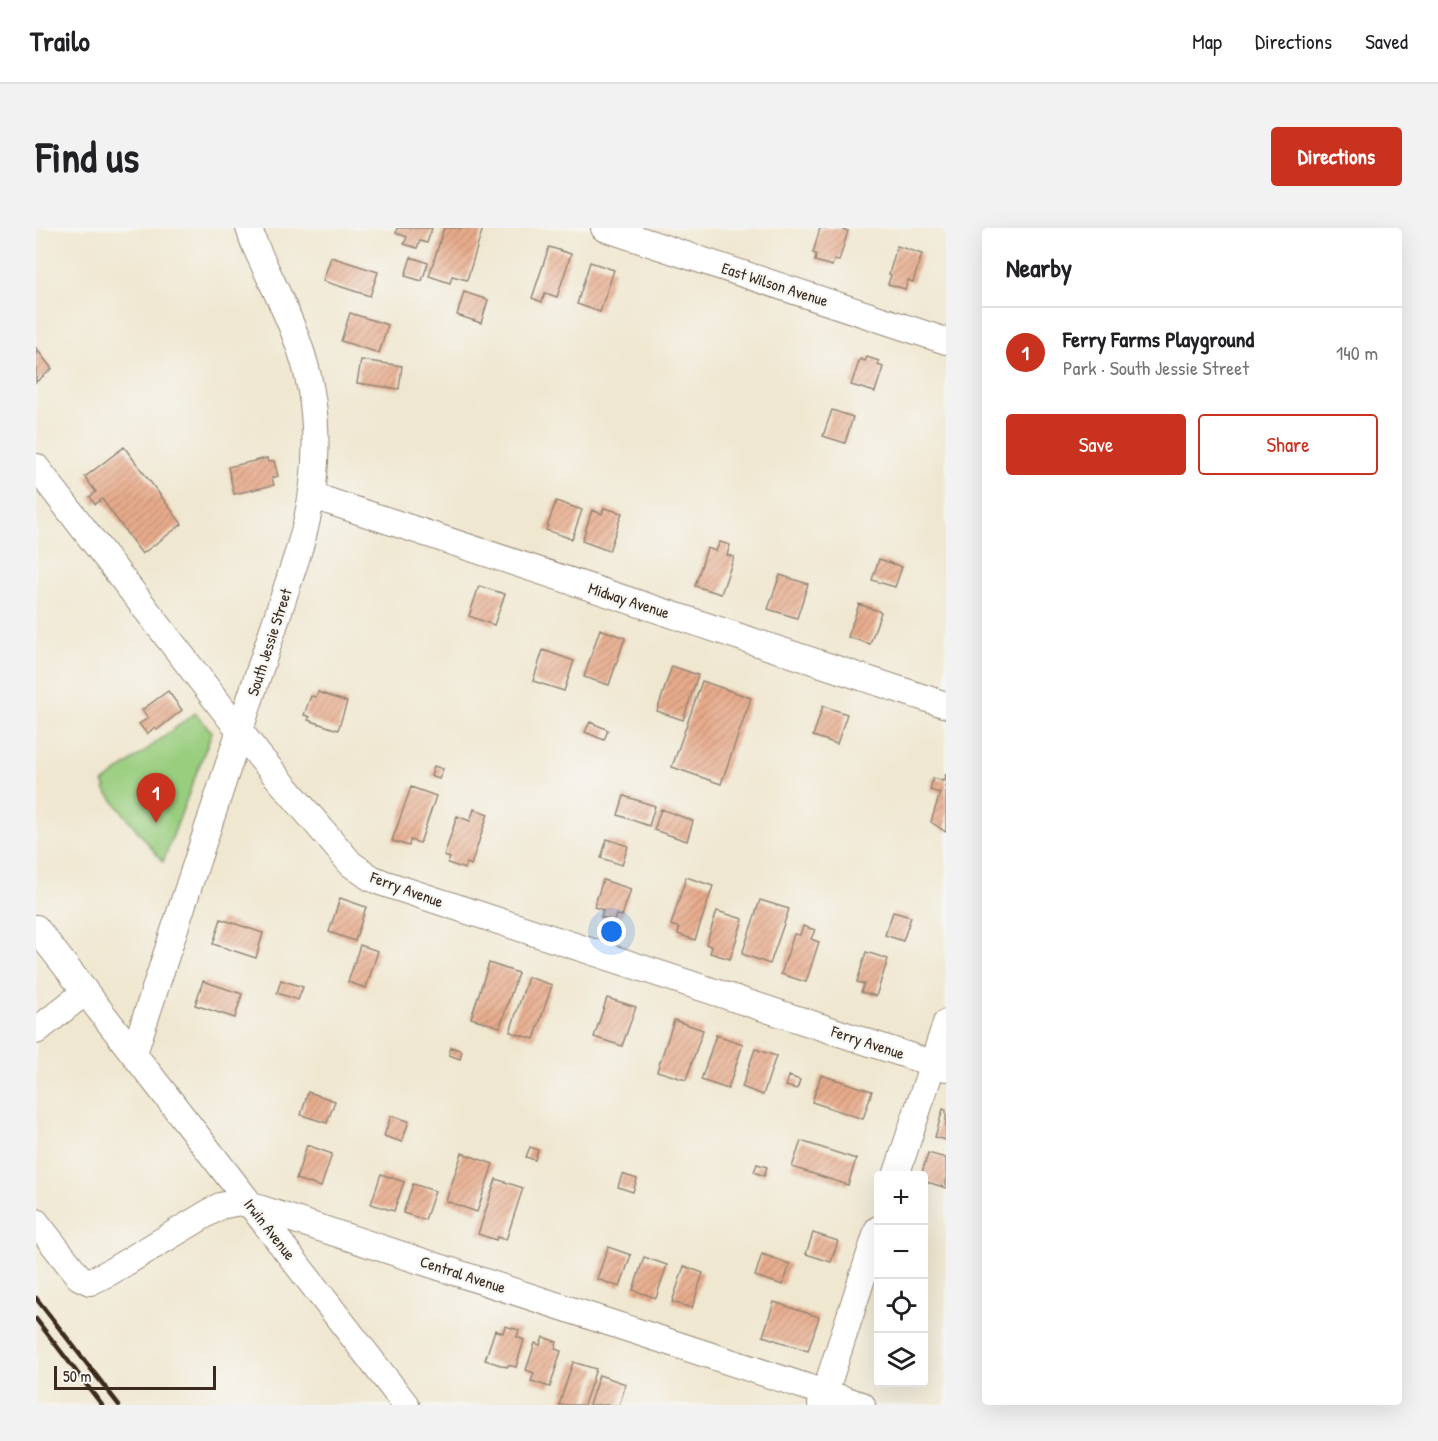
<!DOCTYPE html>
<meta charset="utf-8">
<style>
body{margin:0;font-family:"Patrick Hand",sans-serif;background:#f2f2f2;color:#202124}
.controls{position:absolute;right:18px;bottom:18px;display:grid;overflow:hidden;border-radius:6px;box-shadow:0 6px 24px #0002}
.controls button{width:54px;height:54px;display:grid;place-items:center;padding:0;border:0;border-bottom:2px solid #e0e0e0;background:#fff;color:#202124;font:30px sans-serif}
.scale{position:absolute;left:18px;bottom:15px;width:162px;box-sizing:border-box;padding-left:6px;border:3px solid #3b2a1e;border-top:0;font-size:16px;line-height:21px;white-space:nowrap;color:#3b2a1e;-webkit-text-stroke:4px #f6f6f2;paint-order:stroke}
.you{position:absolute;left:576px;top:704px;width:21px;height:21px;margin:-15px;border:4px solid #fff;border-radius:50%;background:#1a73e8;box-shadow:0 0 0 9px #1a73e833}
.badge{display:grid;place-items:center;width:39px;height:39px;border-radius:50%;background:#c8321e;color:#fff;font-size:20px;font-weight:700}
.pin{position:absolute;translate:-50% -50px;filter:drop-shadow(0 2px 3px #0008)}
.pin::after{content:'';position:absolute;top:32px;width:21px;height:18px;background:inherit;clip-path:polygon(0 0,100% 0,50% 100%)}
.list{margin:0;padding:0;list-style:none}
h2{display:flex;justify-content:space-between;align-items:center;height:78px;margin:0;padding:0 24px;font-size:26px}
h2 small{font-size:20px;font-weight:400;color:#757577}
.list li{display:grid;grid-template-columns:39px 1fr auto;gap:18px;align-items:center;box-sizing:border-box;height:90px;padding:0 24px;border-top:2px solid #e0e0e0}
.list b{display:block;font-size:22px;white-space:nowrap}
.list p{margin:0;font-size:20px;white-space:nowrap;color:#757577}
.list em{font-size:20px;font-style:normal;color:#757577}
.actions{display:flex;gap:12px;padding:18px 24px}
.actions a{flex:1;padding:14px 0;border:2px solid #c8321e;border-radius:6px;text-align:center;font-size:21px;color:#c8321e}
.actions .main{background:#c8321e;color:#fff}
.icon{flex:none;width:33px;height:33px;fill:none;stroke:currentColor;stroke-width:2;stroke-linecap:round;stroke-linejoin:round}
.map{position:relative;flex:none;width:910px;height:1177px;overflow:hidden;border-radius:6px}
header{display:flex;align-items:center;gap:36px;box-sizing:border-box;height:84px;padding:0 30px;background:#fff;border-bottom:2px solid #e0e0e0}
header strong{font-size:28px}
nav{display:flex;gap:33px;margin-inline-start:auto;font-size:21px}
.intro{display:flex;align-items:center;justify-content:space-between;box-sizing:border-box;height:144px;padding:0 36px}
h1{margin:0;font-size:42px}
.button{padding:15px 27px;border-radius:6px;background:#c8321e;color:#fff;font-size:21px;font-weight:700}
main{display:flex;gap:36px;padding:0 36px}
aside{flex:1;background:#fff;border-radius:6px;box-shadow:0 6px 24px #0002}
.map>svg:first-child{display:block}
</style>
<header>
<strong>Trailo</strong>
<nav><a>Map</a><a>Directions</a><a>Saved</a></nav>
</header>
<div class="intro"><h1>Find us</h1><a class="button">Directions</a></div>
<main>
<div class="map">
<svg width="910" height="1177" viewBox="0 0 910 1177">
<defs>
<pattern id="building-hatch" width="6" height="6" patternUnits="userSpaceOnUse" patternTransform="scale(1.5)"><rect width="6" height="6" fill="#e8ac8c"/><path d="M-1 1l2-2M0 6l6-6M5 7l2-2" fill="none" stroke="#bd8c72"/></pattern>
</defs>
<rect width="100%" height="100%" fill="#f6f6f2"/>
<filter id="ink" filterUnits="userSpaceOnUse"><feTurbulence type="fractalNoise" baseFrequency=".0167" numOctaves="2"/><feDisplacementMap in="SourceGraphic" scale="12" xChannelSelector="R" yChannelSelector="G"/><feConvolveMatrix kernelMatrix="1 2 1 2 8 2 1 2 1" color-interpolation-filters="sRGB"/></filter>
<filter id="wash" filterUnits="userSpaceOnUse"><feTurbulence type="fractalNoise" baseFrequency=".008" numOctaves="4" result="noise"/><feDisplacementMap in="SourceGraphic" scale="24" xChannelSelector="R" yChannelSelector="G"/><feGaussianBlur stdDeviation="1.35" result="paint"/><feColorMatrix in="noise" values="0 0 0 0 0 0 0 0 0 0 0 0 0 0 0 0 0 1.4 0 .05"/><feComposite in="paint" operator="in"/></filter>
<g filter="url(#wash)">
<rect width="100%" height="100%" fill="#f0e7d0"/>
<path fill="#9ace7f" stroke="#6a7c4e" stroke-width="1.5" d="M159 485 176 504 127 634 68 561 70 559 67 555Z"/>
<g id="blocks">
<path fill="url(#building-hatch)" d="M361 0H396L391 15 384 13 381 20 368 16 371 9 360 5Z
M408 0H447L431 52 416 48 414 55 393 48Z
M784 0H809L808 2 812 3 803 33 798 32 796 38 779 33 780 26 777 25Z
M861 18 886 26 877 54 872 52 869 61 852 56 855 47 853 46Z
M513 19 535 26 521 69 509 65 506 74 496 70Z
M295 29 342 44 334 68 287 53Z
M375 29 392 35 386 53 369 48Z
M554 34 578 42 564 84 541 76Z
M428 64 452 72 445 95 421 87Z
M314 85 352 97 343 125 305 113Z
M0 120 16 141 0 154Z
M831 129 843 133 842 137 847 139 839 164 815 157 824 131 829 133Z
M325 132 366 138 363 161 321 155Z
M796 182 817 189 809 215 787 208Z
M88 219 146 296 106 326 66 271 59 276 54 269 60 264 49 249Z
M231 230 232 234 238 233 242 248 236 250 238 257 198 266 192 239Z
M520 273 546 282 536 311 510 302Z
M568 280 586 285 573 323 546 313 556 282 566 286Z
M684 314 694 317 691 327 698 329 685 366 659 358 671 320 680 323Z
M843 331 866 339 859 359 836 352Z
M744 347 772 356 761 390 732 381Z
M443 358 469 366 458 397 433 388Z
M823 376 845 384 834 416 812 409Z
M564 401 589 410 573 457 548 449Z
M507 422 538 433 528 463 497 453Z
M636 438 662 447 647 492 621 483Z
M666 453 715 470 685 556 636 539Z
M132 463 146 482 121 502 119 499 111 506 103 496 112 490 106 482Z
M282 464 311 474 302 502 272 492 274 489 268 487 275 468 280 469Z
M787 478 811 486 801 516 777 508Z
M554 494 572 502 568 512 549 504Z
M398 538 407 541 403 551 395 548Z
M910 546V604L895 594 904 565 894 562 897 550 907 553Z
M375 559 400 568 384 615 374 612 373 618 356 613Z
M588 568 619 578 613 598 582 587Z
M438 581 452 586 435 637 431 635 429 641 412 635 414 630 408 628 421 588 434 593Z
M625 581 657 593 651 613 618 602Z
M571 611 592 618 586 637 565 630Z
M650 649 677 658 659 712 642 706 643 700 635 697Z
M567 652 595 661 586 688 580 687 578 693 565 689 567 682 558 679Z
M304 670 330 679 319 713 293 704Z
M724 672 753 681 734 736 706 726Z
M681 683 707 691 694 731 674 725 676 719 670 716Z
M857 684 875 689 867 713 849 707Z
M185 691 227 705 220 730 177 716Z
M767 698 779 702 775 711 783 714 770 754 745 746 758 706 764 707Z
M324 717 342 723 330 760 312 754Z
M830 724 852 731 840 768 825 764 828 756 821 754Z
M453 735 482 745 464 799 435 790Z
M492 749 516 757 498 811 474 804Z
M245 752 267 759 262 772 241 765Z
M167 753 206 766 199 790 159 777Z
M571 770 600 779 586 818 558 809Z
M638 792 667 802 650 852 621 843Z
M680 807 707 816 692 861 665 852Z
M415 819 426 823 424 831 413 827Z
M719 821 740 828 727 867 706 859Z
M785 847 836 863 827 891 776 874Z
M753 848 764 852 761 861 750 858Z
M272 864 299 873 291 895 265 887Z
M907 881 910 882V912L899 909Z
M355 888 373 893 366 914 348 908Z
M765 913 820 931 812 957 756 939Z
M271 917 296 926 285 959 260 951Z
M494 919 502 922 499 932 490 929Z
M426 925 457 936 441 984 410 973Z
M892 925 910 930V960L888 953V948H885Z
M721 936 731 939 728 948 718 944Z
M345 946 368 954 358 983 335 976Z
M586 946 601 951 597 964 582 959Z
M460 951 487 960 470 1012 461 1009 460 1012 442 1006Z
M377 956 399 963 389 992 367 985Z
M777 1005 802 1013 795 1034 770 1026Z
M572 1019 595 1027 584 1059 561 1051Z
M726 1026 754 1036 747 1057 719 1048Z
M608 1029 631 1037 620 1070 597 1062Z
M648 1038 667 1045 656 1080 636 1074Z
M738 1074 783 1089 772 1123 727 1108Z
M469 1098 483 1102 481 1109 488 1112 480 1139 472 1137 471 1139 449 1132 459 1102 467 1105Z
M507 1109 521 1114 519 1121 525 1123 514 1159 495 1153 498 1145 490 1142 499 1115 504 1117Z
M537 1134 560 1141 548 1177H523Z
M563 1147 590 1156 583 1177H553Z"/>
</g>
</g>
<g filter="url(#ink)">
<use href="#blocks" fill-opacity="0" stroke="#968877" stroke-width="1.5"/>
<g fill="none" stroke-linecap="round" stroke-linejoin="round">
<g stroke="#968877" stroke-width="28">
<path id="minor" d="M568 0 910 113
M0 239 224 529 315 636 335 650 347 655 910 840
M277 268 910 477
M0 700 370 1177
M0 803 49 764
M98 825 262 325C284 255 287 181 261 112 249 79 232 47 218 15L213 0
M860 948 910 795
M0 994 43 1049 54 1054 74 1044 184 978 204 974 826 1177
M785 1177 842 1001"/>
</g>
<use href="#minor" stroke="#fff" stroke-width="26"/>
<path stroke="#3b2a1e" stroke-width="4.5" d="M0 1070 83 1177
M0 1091 66 1177"/>
</g>
</g>
<g text-anchor="middle" dominant-baseline="central" stroke-width="4.5" stroke-linejoin="round" paint-order="stroke">
<g font-size="16" fill="#3b2a1e" stroke="#f6f6f2">
<text transform="translate(739 56) rotate(18)">East Wilson Avenue</text>
<text transform="translate(593 372) rotate(18)">Midway Avenue</text>
<text transform="translate(233 414) rotate(-72)">South Jessie Street</text>
<text transform="translate(371 661) rotate(20)">Ferry Avenue</text>
<text transform="translate(832 814) rotate(18)">Ferry Avenue</text>
<text transform="translate(234 1001) rotate(52)">Irwin Avenue</text>
<text transform="translate(427 1046) rotate(18)">Central Avenue</text>
</g>
</g>
</svg>
<div class="controls">
<button>+</button>
<button>−</button>
<button><svg class="icon" aria-label="locate" viewBox="0 0 24 24"><circle cx="12" cy="12" r="6"/><path d="M12 2v4M12 18v4M2 12h4M18 12h4"/></svg></button>
<button><svg class="icon" aria-label="layers" viewBox="0 0 24 24"><path d="M12 4l9 5-9 5-9-5zM3 14l9 5 9-5"/></svg></button>
</div>
<div class="scale">50 m</div>
<div class="you"></div>
<div class="pin badge" style="left:120px;top:595px">1</div>
</div>
<aside>
<h2>Nearby<small></small></h2>
<ul class="list">
<li><span class="badge">1</span><div><b>Ferry Farms Playground</b><p>Park · South Jessie Street</p></div><em>140 m</em></li>
</ul>
<div class="actions"><a class="main">Save</a><a>Share</a></div>
</aside>
</main>
